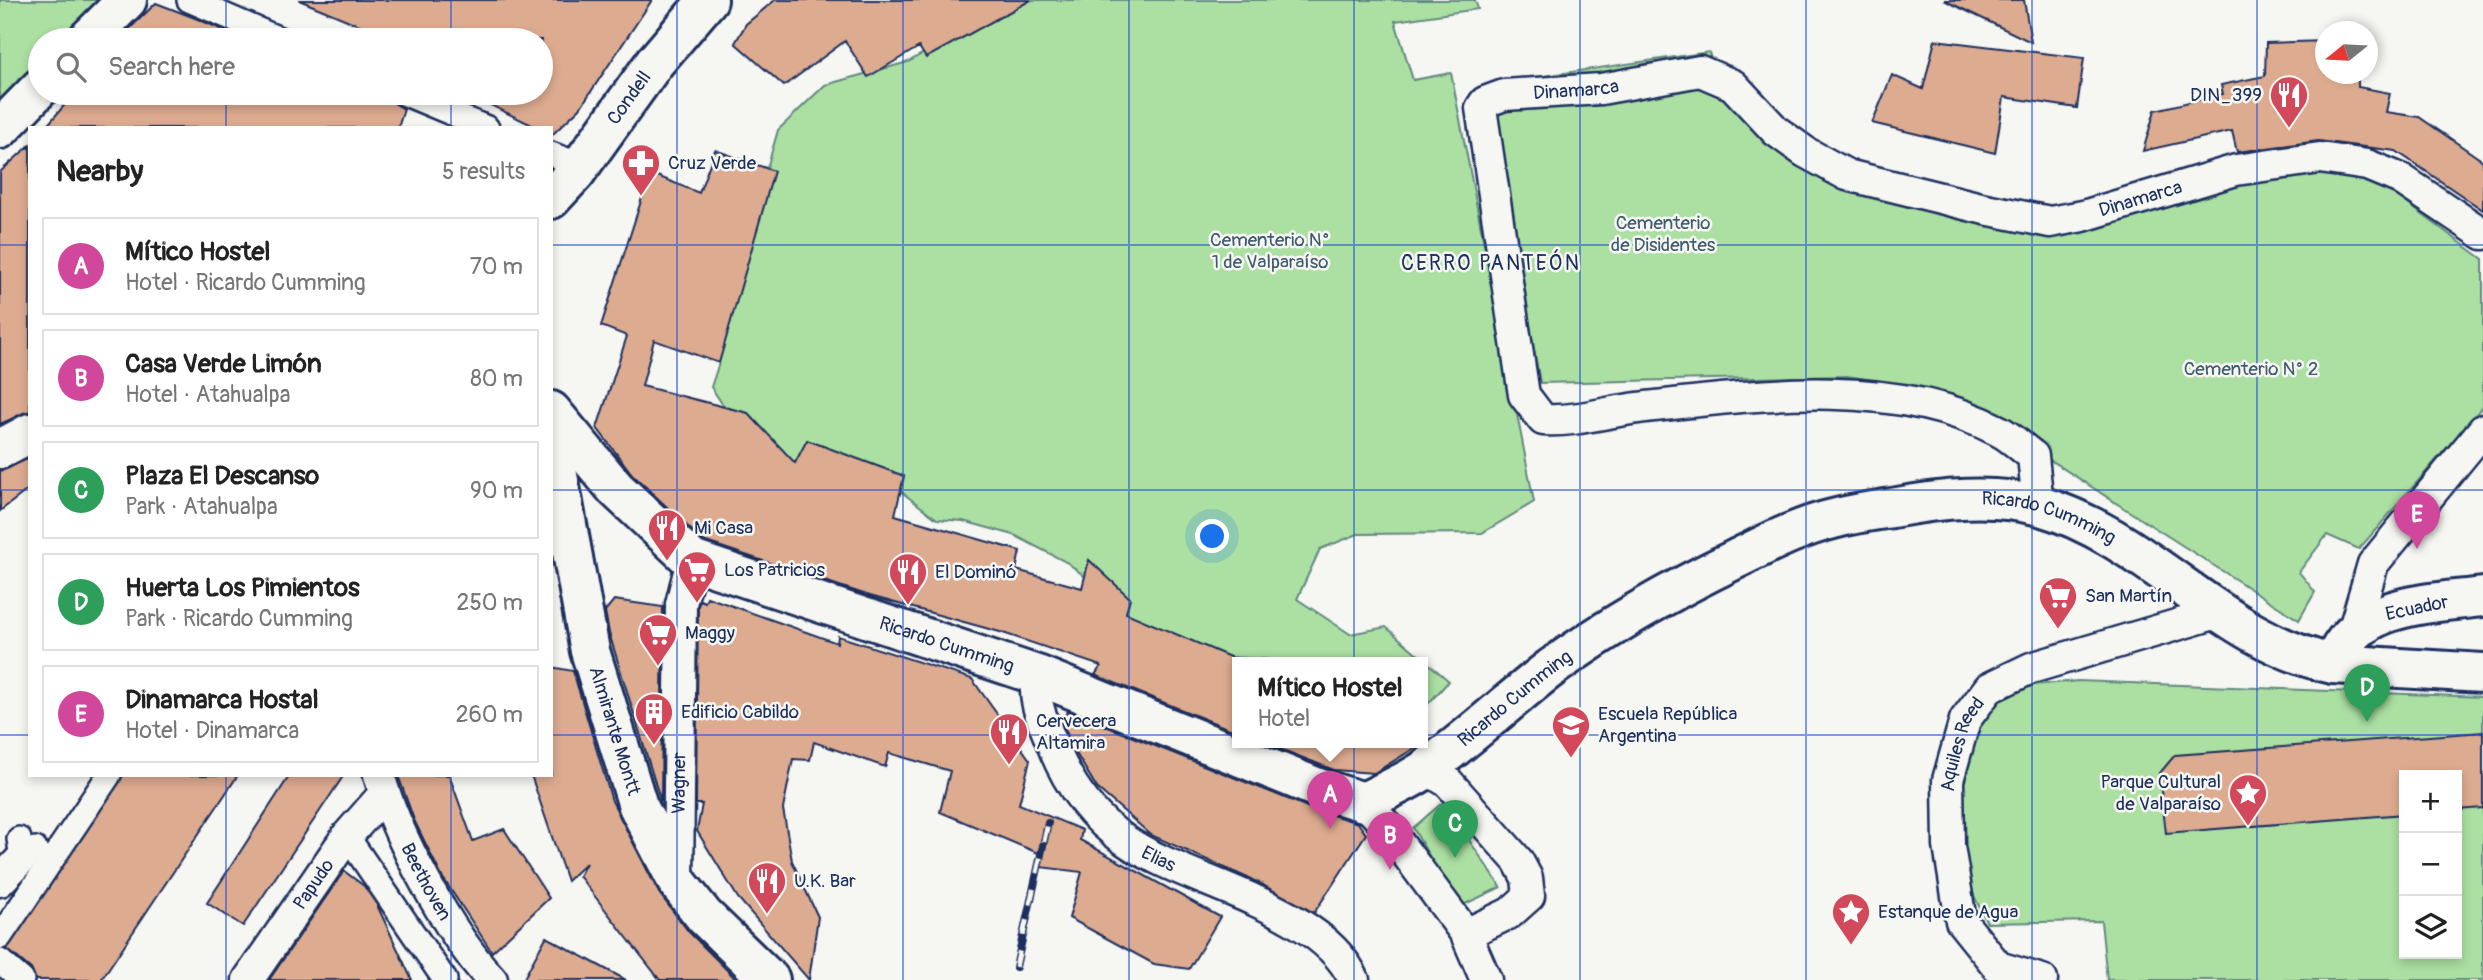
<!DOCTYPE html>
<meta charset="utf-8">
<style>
body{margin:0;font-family:Pangolin,sans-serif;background:#f6f6f6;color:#222}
.controls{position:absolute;right:21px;bottom:21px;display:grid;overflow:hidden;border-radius:0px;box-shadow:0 4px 10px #0003}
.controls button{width:63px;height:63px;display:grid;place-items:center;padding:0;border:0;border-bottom:2px solid #e0e0e0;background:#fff;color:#222;font:35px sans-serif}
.compass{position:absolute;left:2315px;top:21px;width:63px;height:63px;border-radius:50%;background:#fff;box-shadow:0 4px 10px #0003;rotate:252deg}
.you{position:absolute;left:1213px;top:537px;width:24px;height:24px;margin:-18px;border:5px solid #fff;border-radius:50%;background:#1a73e8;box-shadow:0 0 0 10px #1a73e833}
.badge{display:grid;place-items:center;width:46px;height:46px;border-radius:50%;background:#2563eb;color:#fff;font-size:23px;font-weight:700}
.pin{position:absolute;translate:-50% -58px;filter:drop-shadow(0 2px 4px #0008)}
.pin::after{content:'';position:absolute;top:37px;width:24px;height:21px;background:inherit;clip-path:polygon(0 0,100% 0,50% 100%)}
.popup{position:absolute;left:1232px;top:657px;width:196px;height:91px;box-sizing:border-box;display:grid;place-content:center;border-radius:0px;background:#fff;filter:drop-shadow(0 2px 5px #0005);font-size:23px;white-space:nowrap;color:#767676}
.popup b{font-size:26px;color:#222}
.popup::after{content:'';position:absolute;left:50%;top:100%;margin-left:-14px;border:14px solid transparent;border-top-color:#fff}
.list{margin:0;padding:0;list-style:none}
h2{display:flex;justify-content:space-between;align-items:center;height:91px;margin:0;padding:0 28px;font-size:30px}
h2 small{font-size:23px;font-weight:400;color:#767676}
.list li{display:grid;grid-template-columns:46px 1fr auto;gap:21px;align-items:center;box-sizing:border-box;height:98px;margin:0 14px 14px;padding:0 14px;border:2px solid #e0e0e0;border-radius:0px}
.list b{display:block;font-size:26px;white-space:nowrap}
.list p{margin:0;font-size:23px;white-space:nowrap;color:#767676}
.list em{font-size:23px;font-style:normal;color:#767676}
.icon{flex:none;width:38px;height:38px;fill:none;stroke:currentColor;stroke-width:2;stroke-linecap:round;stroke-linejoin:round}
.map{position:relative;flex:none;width:2483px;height:980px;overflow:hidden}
.search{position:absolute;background:#fff;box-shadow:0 4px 10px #0003;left:28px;top:28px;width:525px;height:77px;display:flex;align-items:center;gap:18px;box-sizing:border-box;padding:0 24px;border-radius:38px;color:#767676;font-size:26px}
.panel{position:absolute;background:#fff;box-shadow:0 4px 10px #0003;left:28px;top:126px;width:525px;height:651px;border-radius:0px}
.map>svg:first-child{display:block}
</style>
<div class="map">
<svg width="2483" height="980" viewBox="0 0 2483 980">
<rect width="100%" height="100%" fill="#f6f6f2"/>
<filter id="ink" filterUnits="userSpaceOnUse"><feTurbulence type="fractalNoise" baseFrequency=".0143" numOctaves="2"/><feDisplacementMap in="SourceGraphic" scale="14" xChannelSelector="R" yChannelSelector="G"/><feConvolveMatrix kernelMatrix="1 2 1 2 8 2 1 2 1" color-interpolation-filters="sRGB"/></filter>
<g filter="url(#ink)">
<path fill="#abe0a2" stroke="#638880" stroke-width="2" fill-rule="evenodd" d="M0 0H104L65 40H40V65L0 107Z
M1015 0H1475L1478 9 1395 21 1413 80 1451 73 1534 502 1482 533 1358 534 1320 549 1297 599 1350 634 1386 627 1449 681 1429 703 1423 702V663H1270L1267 659 1208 656 1132 632 1109 596 1068 563 1014 535 963 521 937 519 879 475 784 470 729 414 711 387 719 363 721 328 778 130 825 85 908 62Z
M1709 52 1720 96 1789 144 1849 167 2067 218 2320 169 2356 174 2390 191 2483 259V406L2359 549 2327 535 2299 572 2315 592 2299 620C2239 582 2179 543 2119 505 2037 451 1947 389 1847 376L1540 383 1488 84Z
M2078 681 2483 697V980H2107L2101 921 1987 923 1969 885 1955 796 1967 728 2009 687ZM2404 775H2457V954H2404Z
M1443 802 1501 887 1459 907 1413 828Z"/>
<path fill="#ddab90" stroke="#1b2f5e" stroke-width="2" d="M299 0H652L580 108 552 135 551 128H538L466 93H541V40H395Z
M775 0H1031L926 58 919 47 868 77 845 41 784 86 735 43 746 24Z
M1944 0H2024L2031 42Z
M156 3 195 18 247 40H118Z
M1935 40 2084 58 2077 108 2004 97 1995 153 1872 123 1892 75 1923 89Z
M2326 41V74H2358V87L2390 93 2386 112 2419 117 2483 161V210L2396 151 2318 141 2237 152 2232 131 2143 151 2155 110 2223 94 2221 85 2265 76 2266 43Z
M99 93H377L404 109 398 128H45L73 95 98 97Z
M30 145V411L0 424V172Z
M715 150 774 171 719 363 654 340 642 386 748 413 795 463 807 440 904 476 895 515 1020 551 1016 570 1082 588 1089 560 1130 598 1126 613 1237 660V732L1095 675 1101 666 1000 632 870 596 703 541 632 474 597 428 627 336 601 326 650 173 699 193Z
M30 458V488L0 511V471Z
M707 597 837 643 838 636 972 679 1030 760 1019 804 1082 830 1080 840 1220 917 1189 969 1154 964 1069 918 1082 872 1040 867 1043 855 940 812 950 771 889 753 885 767 814 742 810 760 793 759 783 809 792 861 818 917 809 980 738 898 697 831 702 804H696L698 606 700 600 705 602Z
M614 600 663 607 661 802 609 633 605 611Z
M551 667 573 671 612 801 659 893 689 932 737 980H660L579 876 586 863 567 881 531 775H551Z
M1068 711 1310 808 1358 823 1366 834 1314 913 1259 883 1151 835 1097 788 1074 750 1061 720Z
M2483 732V808L2457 810V775H2404V814L2166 833 2159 774 2175 755Z
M1265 743H1423L1374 773 1334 770Z
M123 775H238L101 980H36L31 969 7 949Z
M290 775H344L243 926 207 903Z
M398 775H449L473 841 504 829 549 898 492 952 441 875 414 820Z
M344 871 364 886 377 905 412 980H269Z
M546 937 626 980H523Z"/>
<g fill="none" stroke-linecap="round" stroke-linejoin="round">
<g stroke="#1b2f5e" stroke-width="28">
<path id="pedestrian" d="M189 0 282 40
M403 93 487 128
M551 154 580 165
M347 836 445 980
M19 839 22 858 35 849
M0 937 109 775
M0 961 22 980"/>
</g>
<g stroke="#1b2f5e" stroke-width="35">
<g id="minor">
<path id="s1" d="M2038 505 2033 456C2022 448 2011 437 1999 431 1894 375 1751 395 1638 408 1605 412 1576 422 1543 420L1524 395 1481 108 1485 102 1504 95 1601 89 1700 71 1733 85 1776 131 1805 152 1847 175 1985 209 2050 222 2083 216 2236 170 2320 158 2367 165 2401 179 2483 234"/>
<path d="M2354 629 2373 564 2483 430"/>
<path id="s2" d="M1037 675C1032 701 1043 721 1053 746 1068 784 1091 817 1126 841 1187 883 1323 907 1354 980"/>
<path d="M1426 769 1448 782 1518 861 1527 878 1529 896 1510 913 1466 934"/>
<path id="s3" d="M379 775C397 837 448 933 492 980"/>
<path d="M1364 802 1383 822 1466 934 1486 980"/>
<path d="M0 881 22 858"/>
<path id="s4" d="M678 883 681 604 692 560"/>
<path id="s5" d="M248 980 347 836 384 794"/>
<path id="s6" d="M2042 980 1998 967 1961 921 1949 846 1948 780 1965 720 1989 688 2031 668 2217 613"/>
</g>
</g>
<g stroke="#1b2f5e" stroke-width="44">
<g id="tertiary">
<path id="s7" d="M551 411 616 489 692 560 1037 675 1318 788 1364 802C1384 791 1408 782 1427 768 1470 738 1509 700 1551 668 1609 626 1672 590 1736 559 1767 544 1799 527 1833 519 1852 514 1873 511 1892 508 1940 499 1992 493 2040 506 2149 537 2221 641 2333 664"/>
</g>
</g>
<g stroke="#1b2f5e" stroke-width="44">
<g id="secondary">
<path id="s8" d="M551 199 576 172 655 62 708 0"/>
<path id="s9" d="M551 437 590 651 638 806 678 883 704 916 770 980"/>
<path d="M0 449 30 433"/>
<path d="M2483 597C2427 604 2355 603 2333 664L2483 673"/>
</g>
</g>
<g stroke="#1b2f5e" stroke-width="44">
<path id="primary" d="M87 40 127 0
M0 129 40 88"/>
</g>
<use href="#pedestrian" stroke="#f6f6f2" stroke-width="23"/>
<use href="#minor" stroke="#f6f6f2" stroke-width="30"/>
<use href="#tertiary" stroke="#f6f6f2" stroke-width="38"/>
<use href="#secondary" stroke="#f6f6f2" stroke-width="38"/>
<use href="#primary" stroke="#f6f6f2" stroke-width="38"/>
<g stroke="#1b2f5e" stroke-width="8">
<path id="rail" d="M1016 967 1048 823"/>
</g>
<use href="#rail" stroke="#f6f6f2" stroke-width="5" stroke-dasharray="16" stroke-linecap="butt"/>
</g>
</g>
<path fill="none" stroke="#1d4ed8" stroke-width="2" stroke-opacity="0.55" d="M226 0V40M451 0V40M677 0V980M903 0V980M1129 0V980M1354 0V980M1580 0V980M1806 0V980M2032 0V980M2257 0V980M226 93V128M451 93V128M0 245H30M551 245H2483M0 490H30M551 490H2483M0 735H30M551 735H2483M226 775V980M451 775V980"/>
<defs>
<g id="restaurant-pin" transform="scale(2.0125)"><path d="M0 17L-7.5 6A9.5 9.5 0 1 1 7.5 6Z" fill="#d1495b" stroke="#f6f6f2"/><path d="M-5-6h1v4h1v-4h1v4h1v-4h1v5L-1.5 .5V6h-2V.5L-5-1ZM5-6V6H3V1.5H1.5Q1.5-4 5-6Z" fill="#fff"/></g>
<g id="pharmacy-pin" transform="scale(2.0125)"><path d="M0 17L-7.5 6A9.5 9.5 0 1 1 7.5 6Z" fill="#d1495b" stroke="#f6f6f2"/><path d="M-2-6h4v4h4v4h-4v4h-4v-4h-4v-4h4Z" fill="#fff"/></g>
<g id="supermarket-pin" transform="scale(2.0125)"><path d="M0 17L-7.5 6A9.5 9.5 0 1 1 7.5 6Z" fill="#d1495b" stroke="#f6f6f2"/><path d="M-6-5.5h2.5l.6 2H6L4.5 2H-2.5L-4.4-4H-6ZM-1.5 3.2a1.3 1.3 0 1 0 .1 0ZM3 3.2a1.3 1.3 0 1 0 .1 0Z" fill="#fff"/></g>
<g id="building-pin" transform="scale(2.0125)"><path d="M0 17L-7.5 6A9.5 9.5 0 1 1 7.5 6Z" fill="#d1495b" stroke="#f6f6f2"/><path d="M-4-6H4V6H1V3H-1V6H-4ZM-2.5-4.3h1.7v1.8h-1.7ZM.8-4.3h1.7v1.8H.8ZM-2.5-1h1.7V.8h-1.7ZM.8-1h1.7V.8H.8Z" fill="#fff"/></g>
<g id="school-pin" transform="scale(2.0125)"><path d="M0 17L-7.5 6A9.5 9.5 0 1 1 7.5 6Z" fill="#d1495b" stroke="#f6f6f2"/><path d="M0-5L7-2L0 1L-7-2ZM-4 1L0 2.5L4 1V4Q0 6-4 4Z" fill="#fff"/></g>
<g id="sight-pin" transform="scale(2.0125)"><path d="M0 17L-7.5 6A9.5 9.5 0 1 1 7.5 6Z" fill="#d1495b" stroke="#f6f6f2"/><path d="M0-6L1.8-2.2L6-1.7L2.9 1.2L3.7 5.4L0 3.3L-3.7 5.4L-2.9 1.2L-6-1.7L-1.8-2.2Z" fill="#fff"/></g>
</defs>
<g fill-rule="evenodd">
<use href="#restaurant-pin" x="2289" y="95"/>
<use href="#pharmacy-pin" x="641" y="163"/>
<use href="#restaurant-pin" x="667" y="528"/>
<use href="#supermarket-pin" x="697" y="570"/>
<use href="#restaurant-pin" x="908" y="572"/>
<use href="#supermarket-pin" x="2058" y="596"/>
<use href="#supermarket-pin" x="658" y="633"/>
<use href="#building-pin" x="654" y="712"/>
<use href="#school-pin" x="1571" y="725"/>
<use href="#restaurant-pin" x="1009" y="732"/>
<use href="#sight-pin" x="2248" y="793"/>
<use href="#restaurant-pin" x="767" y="881"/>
<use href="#sight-pin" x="1851" y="912"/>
</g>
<g text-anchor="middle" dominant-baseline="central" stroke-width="5" stroke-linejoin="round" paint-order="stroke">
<g font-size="19" fill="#1b2f5e" stroke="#f6f6f2">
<text stroke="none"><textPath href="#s1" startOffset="976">Dinamarca</textPath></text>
<text stroke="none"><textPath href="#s8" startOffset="128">Condell</textPath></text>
<text stroke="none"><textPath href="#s1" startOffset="1586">Dinamarca</textPath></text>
<text stroke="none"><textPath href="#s7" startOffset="1692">Ricardo Cumming</textPath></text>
<text transform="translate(2417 608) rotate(-12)">Ecuador</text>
<text stroke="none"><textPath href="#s7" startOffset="474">Ricardo Cumming</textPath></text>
<text stroke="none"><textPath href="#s7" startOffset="1104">Ricardo Cumming</textPath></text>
<text stroke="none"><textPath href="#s9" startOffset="301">Almirante Montt</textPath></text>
<text stroke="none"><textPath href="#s6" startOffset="285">Aquiles Reed</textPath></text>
<text stroke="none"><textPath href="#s4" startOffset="100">Wagner</textPath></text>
<text stroke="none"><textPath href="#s2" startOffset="233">Elias</textPath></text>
<text stroke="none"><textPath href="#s3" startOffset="117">Beethoven</textPath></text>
<text stroke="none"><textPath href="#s5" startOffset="116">Papudo</textPath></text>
</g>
<g font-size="19" fill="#1b2f5e" stroke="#f6f6f2" text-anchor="start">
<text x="2262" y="95" text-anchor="end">DIN_399</text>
<text x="668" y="163">Cruz Verde</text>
<text x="694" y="528">Mi Casa</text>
<text x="724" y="570">Los Patricios</text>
<text x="935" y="572">El Dominó</text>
<text x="2085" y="596">San Martín</text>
<text x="685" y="633">Maggy</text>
<text x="681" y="712">Edificio Cabildo</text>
<text x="1598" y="714">Escuela República<tspan x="1598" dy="22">Argentina</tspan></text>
<text x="1036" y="721">Cervecera<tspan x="1036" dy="22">Altamira</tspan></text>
<text x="2221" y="782" text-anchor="end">Parque Cultural<tspan x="2221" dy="22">de Valparaíso</tspan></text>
<text x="794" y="881">U.K. Bar</text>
<text x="1878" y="912">Estanque de Agua</text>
</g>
<g font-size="19" fill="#3f5b6f" stroke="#f6f6f2">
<text x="1663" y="223">Cementerio<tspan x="1663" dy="22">de Disidentes</tspan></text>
<text x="1270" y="240">Cementerio N°<tspan x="1270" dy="22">1 de Valparaíso</tspan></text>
<text x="2251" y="369">Cementerio N° 2</text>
</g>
<g font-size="21" letter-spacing="2" fill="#1b2f5e" stroke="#f6f6f2">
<text x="1491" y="263">CERRO PANTEÓN</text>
</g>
</g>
</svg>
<div class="controls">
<button>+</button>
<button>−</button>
<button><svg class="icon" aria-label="layers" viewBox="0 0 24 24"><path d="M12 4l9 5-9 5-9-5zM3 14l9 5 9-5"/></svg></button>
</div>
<svg class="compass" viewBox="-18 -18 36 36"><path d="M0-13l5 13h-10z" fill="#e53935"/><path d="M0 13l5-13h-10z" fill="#767676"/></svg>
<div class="you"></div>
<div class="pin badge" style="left:1330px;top:829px;background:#d1479c">A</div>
<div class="popup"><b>Mítico Hostel</b>Hotel</div>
<div class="pin badge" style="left:1390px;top:870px;background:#d1479c">B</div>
<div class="pin badge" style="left:1455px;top:858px;background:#2e9e5b">C</div>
<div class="pin badge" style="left:2367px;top:722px;background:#2e9e5b">D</div>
<div class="pin badge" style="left:2417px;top:549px;background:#d1479c">E</div>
<div class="search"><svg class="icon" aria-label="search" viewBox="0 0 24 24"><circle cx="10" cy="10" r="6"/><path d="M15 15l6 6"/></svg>Search here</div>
<section class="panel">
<h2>Nearby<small>5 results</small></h2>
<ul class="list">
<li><span class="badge" style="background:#d1479c">A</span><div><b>Mítico Hostel</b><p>Hotel · Ricardo Cumming</p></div><em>70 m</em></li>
<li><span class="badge" style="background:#d1479c">B</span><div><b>Casa Verde Limón</b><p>Hotel · Atahualpa</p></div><em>80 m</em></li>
<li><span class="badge" style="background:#2e9e5b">C</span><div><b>Plaza El Descanso</b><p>Park · Atahualpa</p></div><em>90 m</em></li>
<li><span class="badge" style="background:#2e9e5b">D</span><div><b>Huerta Los Pimientos</b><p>Park · Ricardo Cumming</p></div><em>250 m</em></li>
<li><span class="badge" style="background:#d1479c">E</span><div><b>Dinamarca Hostal</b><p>Hotel · Dinamarca</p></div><em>260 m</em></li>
</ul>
</section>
</div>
